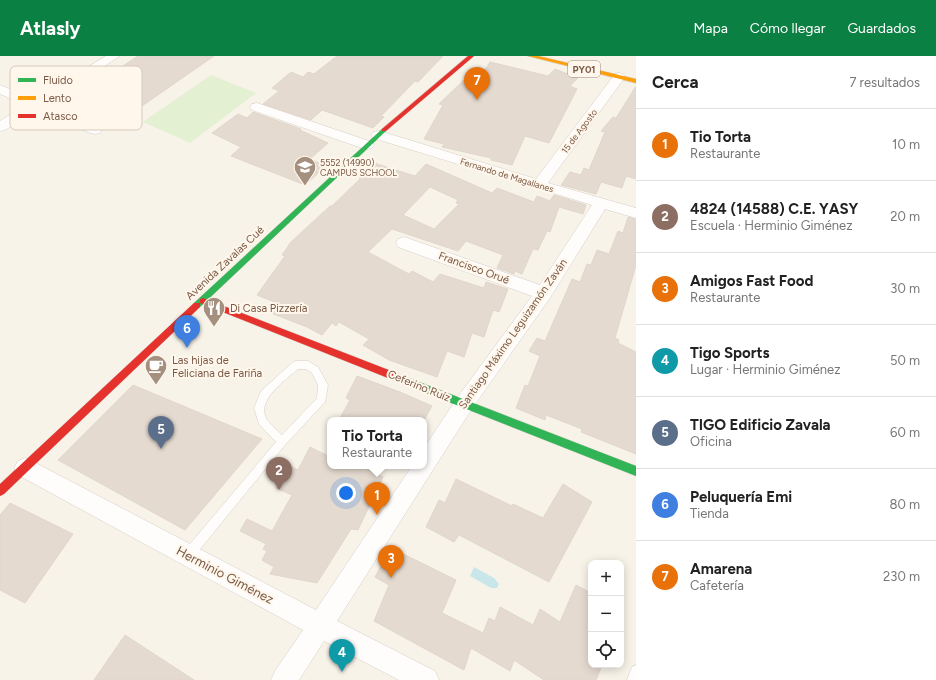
<!DOCTYPE html>
<html lang="es">
<meta charset="utf-8">
<style>
body{margin:0;font-family:Figtree,sans-serif;background:#f2f2f2;color:#222}
.controls{position:absolute;right:12px;bottom:12px;display:grid;overflow:hidden;border-radius:8px;box-shadow:0 2px 10px #0003}
.controls button{width:36px;height:36px;display:grid;place-items:center;padding:0;border:0;border-bottom:1px solid #e0e0e0;background:#fff;color:#222;font:20px sans-serif}
.you{position:absolute;left:346px;top:437px;width:14px;height:14px;margin:-10px;border:3px solid #fff;border-radius:50%;background:#1a73e8;box-shadow:0 0 0 6px #1a73e833}
.badge{display:grid;place-items:center;width:26px;height:26px;border-radius:50%;background:#0b8043;color:#fff;font-size:13px;font-weight:700}
.pin{position:absolute;translate:-50% -33px;filter:drop-shadow(0 1px 2px #0008)}
.pin::after{content:'';position:absolute;top:21px;width:14px;height:12px;background:inherit;clip-path:polygon(0 0,100% 0,50% 100%)}
.popup{position:absolute;left:327px;top:361px;width:100px;height:52px;box-sizing:border-box;display:grid;place-content:center;border-radius:8px;background:#fff;filter:drop-shadow(0 1px 3px #0005);font-size:13px;white-space:nowrap;color:#767676}
.popup b{font-size:15px;color:#222}
.popup::after{content:'';position:absolute;left:50%;top:100%;margin-left:-8px;border:8px solid transparent;border-top-color:#fff}
.list{margin:0;padding:0;list-style:none}
h2{display:flex;justify-content:space-between;align-items:center;height:52px;margin:0;padding:0 16px;font-size:17px}
h2 small{font-size:13px;font-weight:400;color:#767676}
.list li{display:grid;grid-template-columns:26px 1fr auto;gap:12px;align-items:center;box-sizing:border-box;height:72px;padding:0 16px;border-top:1px solid #e0e0e0}
.list b{display:block;font-size:15px;white-space:nowrap}
.list p{margin:0;font-size:13px;white-space:nowrap;color:#767676}
.list em{font-size:13px;font-style:normal;color:#767676}
.icon{flex:none;width:22px;height:22px;fill:none;stroke:currentColor;stroke-width:2;stroke-linecap:round;stroke-linejoin:round}
.map{position:relative;flex:none;width:636px;height:624px;overflow:hidden}
header{display:flex;align-items:center;gap:24px;box-sizing:border-box;height:56px;padding:0 20px;background:#0b8043;color:#fff}
header strong{font-size:19px}
nav{display:flex;gap:22px;margin-inline-start:auto;font-size:14px}
main{display:flex}
aside{flex:1;background:#fff}
.map>svg:first-child{display:block}
</style>
<header>
<strong>Atlasly</strong>
<nav><a>Mapa</a><a>Cómo llegar</a><a>Guardados</a></nav>
</header>
<main>
<div class="map">
<svg width="636" height="624" viewBox="0 0 636 624">
<rect width="100%" height="100%" fill="#f8f3e9"/>
<path fill="#e3f0d2" d="M211 19 256 37 190 87 143 66Z"/>
<path fill="#c9e7ea" d="M474 511 494 522 499 528 497 532H491L470 520Z"/>
<path fill="#e5dad0" stroke="#e1d6cb" fill-rule="evenodd" d="M138 0H214L129 59 108 50 89 64 60 51Z
M337 0H443L418 26 415 25 381 60 384 61 373 72 322 54 311 64 263 48 279 35 272 32 291 16 303 21 308 16 314 18Z
M490 6 548 20 555 13 578 22 570 30 577 33 549 87 525 80 512 109 491 104V102L442 91 444 88 424 83 443 49 439 48 466 22 477 26Z
M636 30V123L626 120 622 132 601 126 596 138 561 129 570 116 581 119 584 112 589 114 605 76 601 75 613 61 616 62Z
M253 56 301 73 300 74 328 87 310 103 326 110 305 129 231 100 241 91 212 77 238 58 247 62Z
M374 107 415 120 426 108 492 137 497 132 534 146 537 140 550 145 554 139 586 149 583 158 559 151 550 176 547 175 538 194 533 193 522 218 515 215 514 218 497 212 503 199 466 185 458 195 392 173 368 196 409 218 412 215 433 226 440 218 484 232 486 226 508 233 499 256 493 254 484 281 472 277 464 301 447 295 437 321 389 304 363 289 369 283 339 266 336 270 332 267 322 279 307 271 271 257 277 247 257 239 285 200 282 199 291 186 330 150H332L361 122H359ZM430 131 458 144 456 147 459 148 434 173 403 159Z
M628 161 636 163V209L615 282 619 284 618 287 636 296V398L581 376 582 373 546 359 545 364 516 352 525 329 528 330 540 300 529 295 537 282 545 285 572 223 580 226 587 208 591 209 597 194 609 198 618 175 623 177Z
M357 320 400 336 432 350 424 364H339L350 344 346 342Z
M133 329 262 383 185 474 58 404Z
M310 391 330 401V410H360L383 421 358 474 351 473 317 527 270 518 274 511 262 504 267 495 263 493 266 488 240 475 247 463 272 475 292 439 276 432 289 410 298 414Z
M456 423 512 450 513 448 543 462 563 428 592 446 549 526 459 479 454 486 426 471 439 444 445 447Z
M10 447 73 478 25 547 0 534V459Z
M391 492 456 524 442 557 483 577 489 562 495 565 500 551 533 569 540 553 560 566 576 529 591 537V609H602L596 624H544L514 604 510 615 471 592 464 614 374 565 389 529 375 521Z
M125 579 194 624H94Z"/>
<g fill="none" stroke-linecap="round" stroke-linejoin="round">
<g stroke="#d6cec6" stroke-width="1">
<path id="lane" d="M296 305H308L318 311 328 329 325 346 285 389 192 503 188 504 184 503 183 499 184 495 276 386 259 368 254 352 261 335 293 306ZM298 313H306L312 317 318 329 317 342 282 379C277 374 271 369 267 364 255 344 286 324 298 313Z
M636 609V624H627L632 611Z"/>
</g>
<g stroke="#d6cec6" stroke-width="1">
<path id="street" d="M106 0H120L46 48 100 71 102 74 100 77 95 78 90 77 37 54 5 74 0 75V65L26 49 0 38V29L35 43Z
M619 17 623 18 625 21 548 127 636 152V162L605 153 550 242 471 354 337 565 435 615 439 624H399L324 585 299 624H271L275 615 303 574 18 419 14 412 18 405 25 402 32 405 316 554 412 410H424V392L457 342 532 240 398 191 396 187 398 183 404 181 410 183 540 229 592 149 373 82 371 79 373 76 378 75 383 76 536 123 615 18Z
M257 47 372 86 374 89 372 92 367 93 362 92 252 54 250 51 252 48Z"/>
</g>
<g stroke="#d7cec6" stroke-width="1">
<path id="fast" d="M384 72 386 73V75L200 251H194L193 249 194 247 382 73Z
M396 317 636 410V420L393 324 391 321 393 318Z"/>
</g>
<g stroke="#d7cec6" stroke-width="1">
<path id="slow" d="M528 0H538L636 23V27Z"/>
</g>
<g stroke="#d7cec6" stroke-width="1">
<path id="jam" d="M468 0H474L386 75H382V73Z
M203 242 399 318 401 321 399 324H393L200 247V251L4 438 0 440V428L194 247H200V243Z"/>
</g>
<use href="#lane" fill="#fefdfc" fill-rule="evenodd"/>
<use href="#street" fill="#fefdfc" fill-rule="evenodd"/>
<use href="#fast" fill="#30b455" fill-rule="evenodd"/>
<use href="#slow" fill="#ff9f0a" fill-rule="evenodd"/>
<use href="#jam" fill="#e5322d" fill-rule="evenodd"/>
</g>
<defs>
<g id="school-pin" transform="scale(1.15)"><path d="M0 17L-7.5 6A9.5 9.5 0 1 1 7.5 6Z" fill="#a58f7f" stroke="#fff7eb"/><path d="M0-5L7-2L0 1L-7-2ZM-4 1L0 2.5L4 1V4Q0 6-4 4Z" fill="#fff"/></g>
<g id="restaurant-pin" transform="scale(1.15)"><path d="M0 17L-7.5 6A9.5 9.5 0 1 1 7.5 6Z" fill="#a58f7f" stroke="#fff7eb"/><path d="M-5-6h1v4h1v-4h1v4h1v-4h1v5L-1.5 .5V6h-2V.5L-5-1ZM5-6V6H3V1.5H1.5Q1.5-4 5-6Z" fill="#fff"/></g>
<g id="cafe-pin" transform="scale(1.15)"><path d="M0 17L-7.5 6A9.5 9.5 0 1 1 7.5 6Z" fill="#a58f7f" stroke="#fff7eb"/><path d="M-5.5-4.5H6V0H3Q3 3.5 0 3.5H-2.5Q-5.5 3.5-5.5 0ZM3-3.2v2h1.7v-2ZM-6 4.5H4V6H-6Z" fill="#fff"/></g>
</defs>
<g fill-rule="evenodd">
<use href="#school-pin" x="305" y="111"/>
<use href="#restaurant-pin" x="214" y="252"/>
<use href="#cafe-pin" x="156" y="310"/>
</g>
<g text-anchor="middle" dominant-baseline="central" stroke-width="4" stroke-linejoin="round" paint-order="stroke">
<g font-size="9" fill="#795946" stroke="#fff7eb">
<text transform="translate(579 75) rotate(-53)">15 de Agosto</text>
<text transform="translate(507 119) rotate(17)">Fernando de Magallanes</text>
</g>
<g font-size="9" fill="#795946" stroke="#fff7eb" text-anchor="start">
<text x="320" y="106">5552 (14990)<tspan x="320" dy="10">CAMPUS SCHOOL</tspan></text>
</g>
<rect fill="#fff7eb" stroke="#a18878" stroke-width="1" x="568" y="5" width="32" height="16" rx="3"/>
<g font-size="10" font-weight="bold" fill="#795946">
<text x="584" y="13">PY01</text>
</g>
<g font-size="11" fill="#795946" stroke="#fff7eb">
<text transform="translate(225 207) rotate(-43)">Avenida Zavalas Cué</text>
<text transform="translate(474 212) rotate(20)">Francisco Orué</text>
<text transform="translate(513 278) rotate(-55)">Santiago Máximo Leguizamón Zaván</text>
<text transform="translate(419 330) rotate(22)">Ceferino Ruíz</text>
</g>
<g font-size="11" fill="#795946" stroke="#fff7eb" text-anchor="start">
<text x="230" y="252">Di Casa Pizzería</text>
<text x="172" y="304">Las hijas de<tspan x="172" dy="13">Feliciana de Fariña</tspan></text>
</g>
<g font-size="13" fill="#795946" stroke="#fff7eb">
<text transform="translate(225 519) rotate(28)">Herminio Giménez</text>
</g>
</g>
<rect x="10" y="10" width="132" height="64" rx="6" fill="#fff7eb" stroke="#d7c8ba" stroke-width="1"/>
<rect x="18" y="22" width="18" height="4" fill="#30b455"/>
<rect x="18" y="40" width="18" height="4" fill="#ff9f0a"/>
<rect x="18" y="58" width="18" height="4" fill="#e5322d"/>
<g font-size="11" fill="#795946">
<text x="43" y="28">Fluido</text>
<text x="43" y="46">Lento</text>
<text x="43" y="64">Atasco</text>
</g>
</svg>
<div class="controls">
<button>+</button>
<button>−</button>
<button><svg class="icon" aria-label="locate" viewBox="0 0 24 24"><circle cx="12" cy="12" r="6"/><path d="M12 2v4M12 18v4M2 12h4M18 12h4"/></svg></button>
</div>
<div class="you"></div>
<div class="pin badge" style="left:377px;top:459px;background:#e8710a">1</div>
<div class="popup"><b>Tio Torta</b>Restaurante</div>
<div class="pin badge" style="left:279px;top:434px;background:#8d6e63">2</div>
<div class="pin badge" style="left:391px;top:522px;background:#e8710a">3</div>
<div class="pin badge" style="left:342px;top:616px;background:#0f9aa8">4</div>
<div class="pin badge" style="left:161px;top:393px;background:#5c6f8a">5</div>
<div class="pin badge" style="left:187px;top:292px;background:#3f7fe0">6</div>
<div class="pin badge" style="left:477px;top:44px;background:#e8710a">7</div>
</div>
<aside>
<h2>Cerca<small>7 resultados</small></h2>
<ul class="list">
<li><span class="badge" style="background:#e8710a">1</span><div><b>Tio Torta</b><p>Restaurante</p></div><em>10 m</em></li>
<li><span class="badge" style="background:#8d6e63">2</span><div><b>4824 (14588) C.E. YASY</b><p>Escuela · Herminio Giménez</p></div><em>20 m</em></li>
<li><span class="badge" style="background:#e8710a">3</span><div><b>Amigos Fast Food</b><p>Restaurante</p></div><em>30 m</em></li>
<li><span class="badge" style="background:#0f9aa8">4</span><div><b>Tigo Sports</b><p>Lugar · Herminio Giménez</p></div><em>50 m</em></li>
<li><span class="badge" style="background:#5c6f8a">5</span><div><b>TIGO Edificio Zavala</b><p>Oficina</p></div><em>60 m</em></li>
<li><span class="badge" style="background:#3f7fe0">6</span><div><b>Peluquería Emi</b><p>Tienda</p></div><em>80 m</em></li>
<li><span class="badge" style="background:#e8710a">7</span><div><b>Amarena</b><p>Cafetería</p></div><em>230 m</em></li>
</ul>
</aside>
</main>
